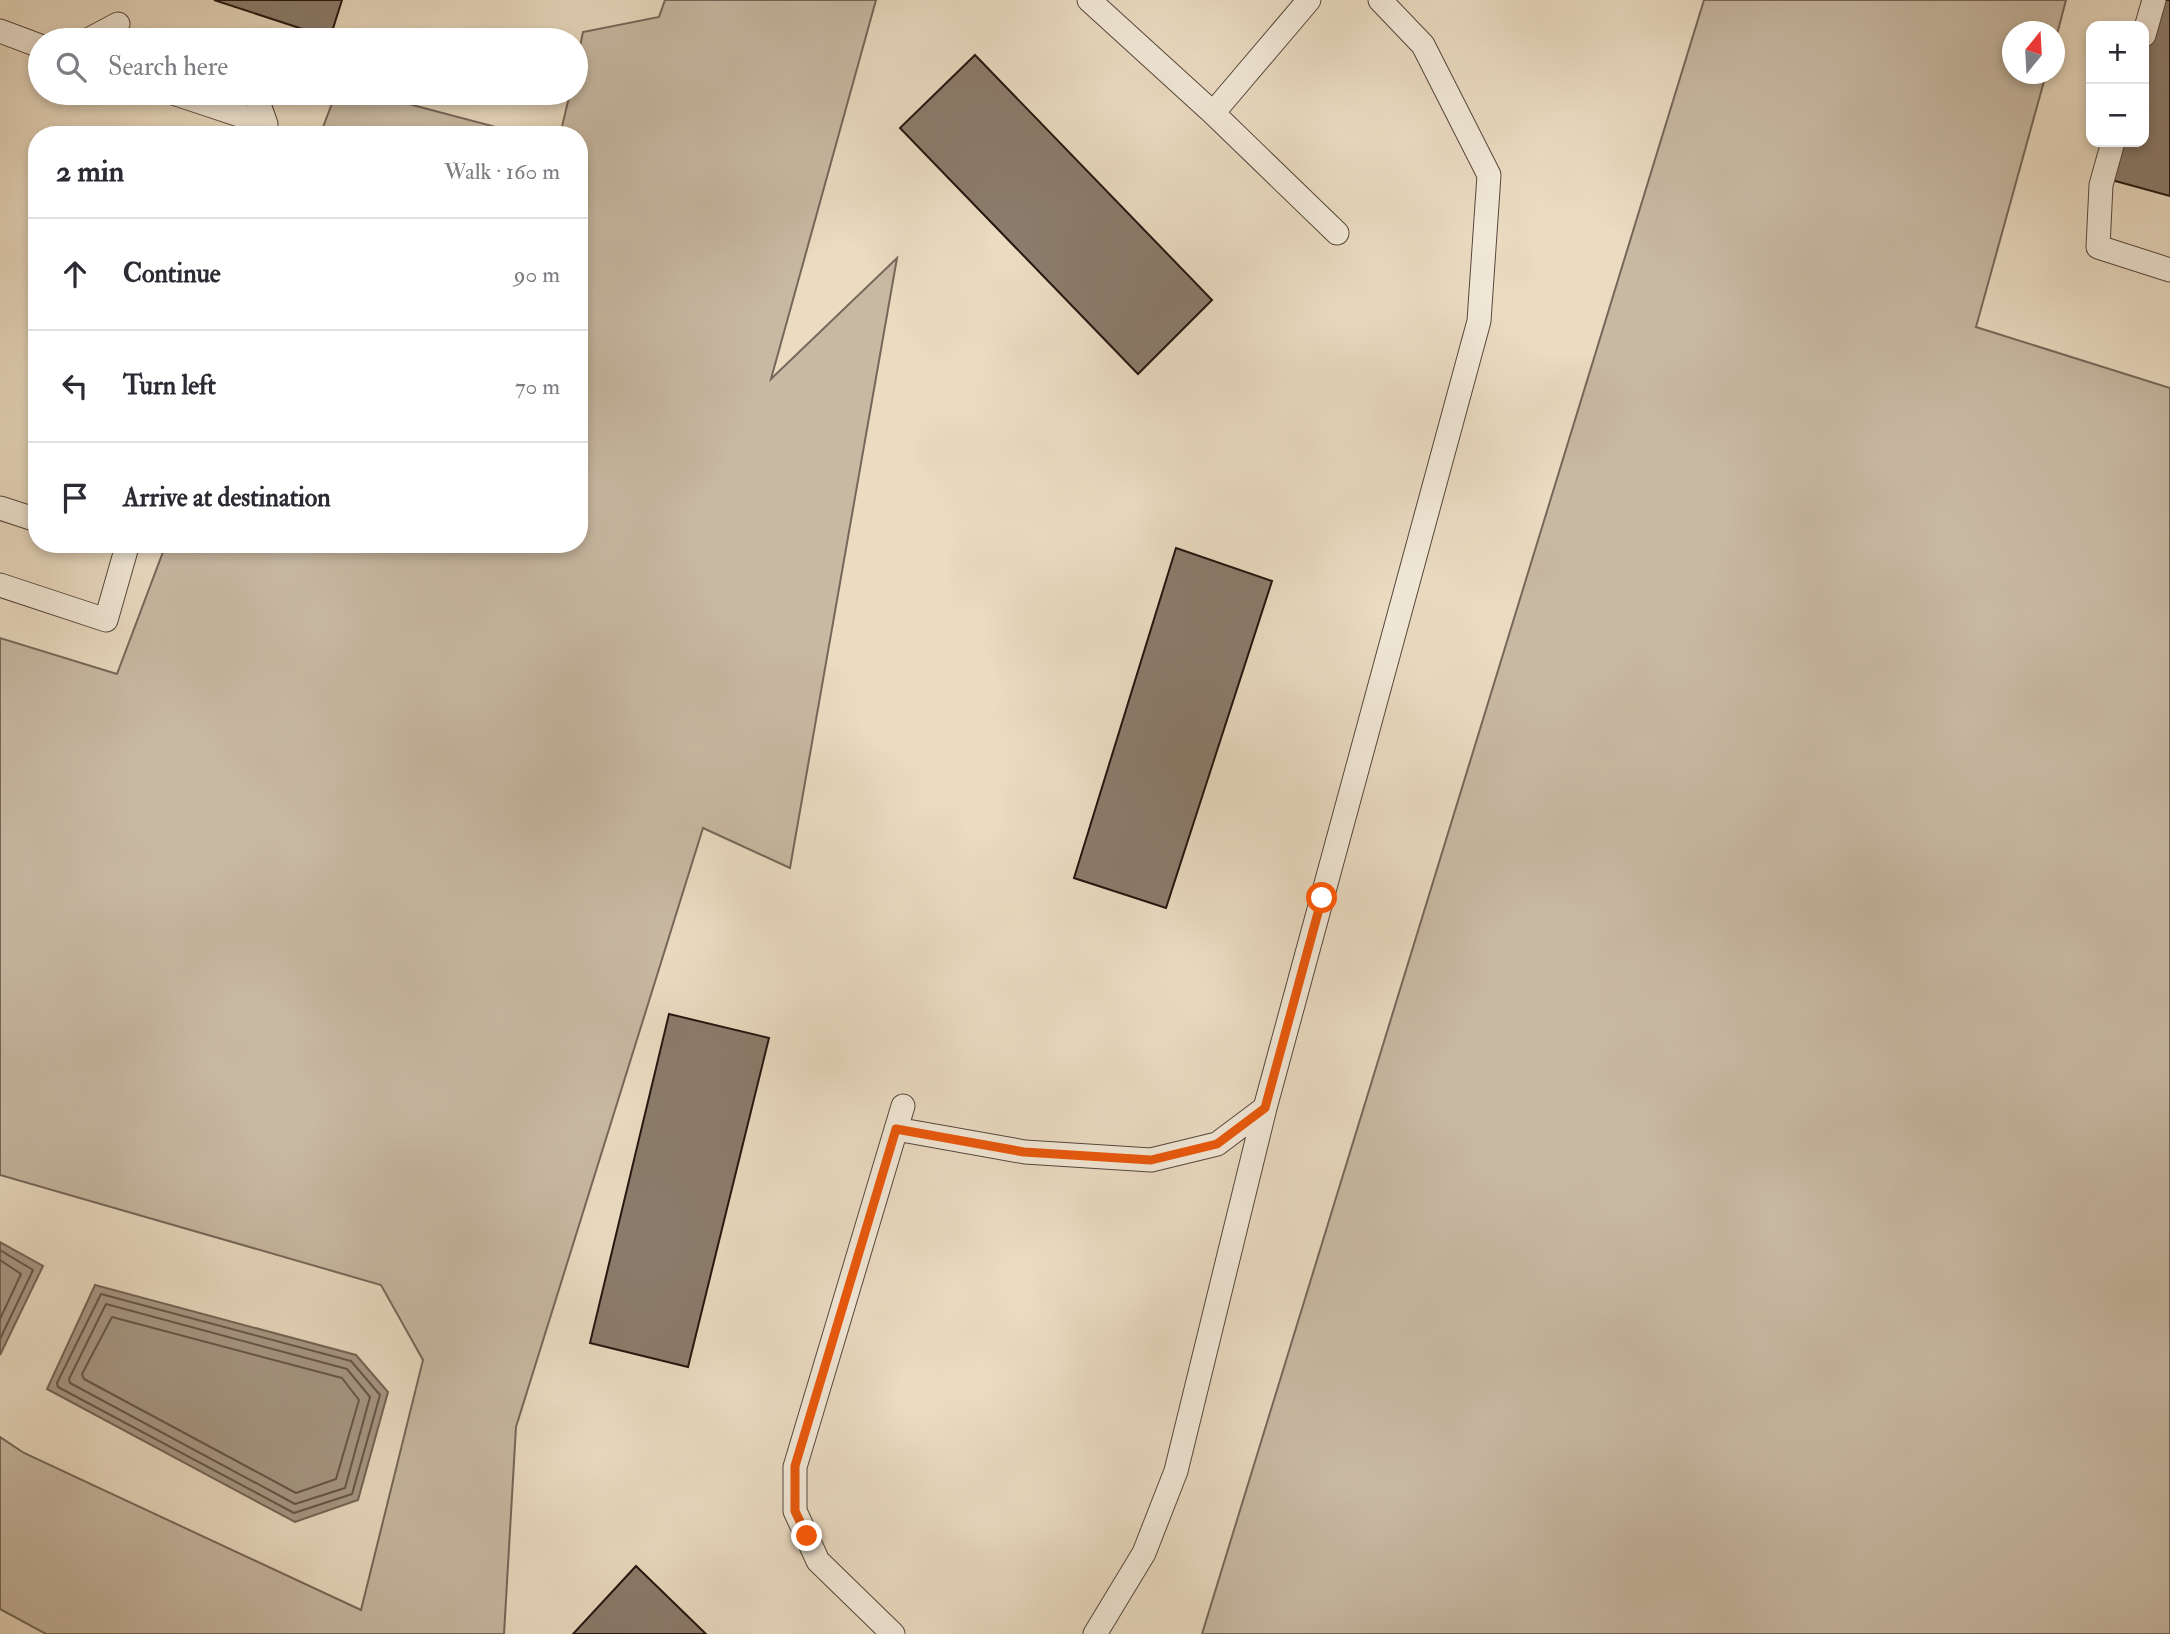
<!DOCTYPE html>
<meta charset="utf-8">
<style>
body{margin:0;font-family:"IM FELL Double Pica",serif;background:#f2f2f3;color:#2b2b33}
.controls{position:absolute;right:21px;top:21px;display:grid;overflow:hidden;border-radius:14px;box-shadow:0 4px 10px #0003}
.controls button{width:63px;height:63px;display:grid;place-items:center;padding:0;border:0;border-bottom:2px solid #e1e1e2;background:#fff;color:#2b2b33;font:35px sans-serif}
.compass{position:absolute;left:2002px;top:21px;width:63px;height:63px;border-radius:50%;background:#fff;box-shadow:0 4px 10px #0003;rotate:18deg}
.stop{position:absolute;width:21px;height:21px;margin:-16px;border:5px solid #ea580c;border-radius:50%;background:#fff}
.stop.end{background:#ea580c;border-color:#fff;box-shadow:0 2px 7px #0008}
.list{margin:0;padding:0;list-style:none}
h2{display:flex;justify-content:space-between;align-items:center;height:91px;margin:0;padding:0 28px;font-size:30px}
h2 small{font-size:23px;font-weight:400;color:#7c7c81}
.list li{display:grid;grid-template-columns:46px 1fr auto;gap:21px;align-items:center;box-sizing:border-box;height:112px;padding:0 28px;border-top:2px solid #e1e1e2}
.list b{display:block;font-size:26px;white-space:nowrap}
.list em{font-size:23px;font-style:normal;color:#7c7c81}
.icon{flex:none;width:38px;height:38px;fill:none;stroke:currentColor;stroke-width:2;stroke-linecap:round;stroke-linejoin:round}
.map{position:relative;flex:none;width:2170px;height:1634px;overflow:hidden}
.search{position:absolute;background:#fff;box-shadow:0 4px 10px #0003;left:28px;top:28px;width:560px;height:77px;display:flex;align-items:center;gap:18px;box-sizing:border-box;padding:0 24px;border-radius:38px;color:#7c7c81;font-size:26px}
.panel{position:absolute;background:#fff;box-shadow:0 4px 10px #0003;left:28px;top:126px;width:560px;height:427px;border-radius:28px}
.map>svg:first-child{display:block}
</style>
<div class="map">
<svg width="2170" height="1634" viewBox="0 0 2170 1634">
<rect width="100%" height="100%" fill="#eadbc1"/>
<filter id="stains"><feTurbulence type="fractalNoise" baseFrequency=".00286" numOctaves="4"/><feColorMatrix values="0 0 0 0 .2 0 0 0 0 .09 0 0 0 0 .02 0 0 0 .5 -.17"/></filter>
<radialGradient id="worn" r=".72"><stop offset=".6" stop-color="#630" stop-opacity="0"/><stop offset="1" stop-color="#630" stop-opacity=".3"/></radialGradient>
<path fill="#c8b9a3" stroke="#76675a" stroke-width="2" d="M665 0H876L771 379 897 258 790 868 703 828 516 1427 504 1634H46L0 1609V1437L24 1453 361 1610 423 1360 381 1285 0 1175V638L117 674 166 544H579V135H560L570 93H576V66L583 32 659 17Z
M1704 0H2066L2055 42 2054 32H2012V74H2046L1976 327 2170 388V1634H1202Z
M336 93H367L526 135H320Z"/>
<path fill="#a79885" stroke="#736456" stroke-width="2" d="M0 1242 43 1266 0 1355Z
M95 1285 356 1355 388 1392 358 1500 295 1522 47 1389Z"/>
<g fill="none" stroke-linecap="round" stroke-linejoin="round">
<path stroke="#66564a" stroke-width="2" d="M0 1250 33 1270 0 1339
M0 1260 21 1274 0 1319
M101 1294 351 1361 380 1395 352 1494 294 1513 58 1387 57 1383Z
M106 1304 347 1369 370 1397 345 1488 295 1504 70 1383 69 1379Z
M112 1317 342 1378 359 1400 336 1479 296 1493 84 1379 82 1374Z"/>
</g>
<path fill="#8b7c6c" stroke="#241510" stroke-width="2" d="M214 0H342L330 38Z
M2159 0H2170V196L2108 179 2119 142H2144V54Z
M975 55 1212 300 1138 374 900 128Z
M1176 548 1272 581 1166 908 1074 878Z
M669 1014 769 1038 688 1367 590 1343Z
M636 1566 706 1634H573Z"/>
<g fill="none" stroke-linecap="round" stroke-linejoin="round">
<g stroke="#56463c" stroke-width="25">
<path id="lane" d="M1089 0 1213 113 1309 0
M0 31 40 46
M2144 35 2154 0
M88 40 118 24
M173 93 266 124 263 135
M255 93 266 124
M1213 113 1337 233
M2113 142 2101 185 2098 247 2170 270
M0 508 37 520
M0 585 106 620 126 550
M896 1129 1025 1152 1151 1160 1217 1144 1265 1108
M893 1634 818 1561 795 1511V1467L903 1106
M1095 1634 1144 1553 1176 1471 1265 1108 1479 321 1489 175 1423 45 1380 0"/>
</g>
<use href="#lane" stroke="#f1e8d7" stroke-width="23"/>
</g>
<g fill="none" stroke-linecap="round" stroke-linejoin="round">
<path stroke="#ea580c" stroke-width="9" d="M807 1536 795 1511V1466L896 1129 1024 1152 1151 1160 1217 1144 1265 1108 1322 898"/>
</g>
<rect width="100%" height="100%" filter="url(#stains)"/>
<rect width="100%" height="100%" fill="url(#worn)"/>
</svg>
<div class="controls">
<button>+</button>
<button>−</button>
</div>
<svg class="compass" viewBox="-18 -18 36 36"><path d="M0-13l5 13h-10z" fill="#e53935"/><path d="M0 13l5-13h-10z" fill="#7c7c81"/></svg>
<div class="stop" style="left:1322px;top:898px"></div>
<div class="stop end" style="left:807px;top:1536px"></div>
<div class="search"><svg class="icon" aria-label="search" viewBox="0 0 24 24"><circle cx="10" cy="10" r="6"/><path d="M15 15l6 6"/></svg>Search here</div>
<section class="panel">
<h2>2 min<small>Walk · 160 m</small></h2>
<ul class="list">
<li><svg class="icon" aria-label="ahead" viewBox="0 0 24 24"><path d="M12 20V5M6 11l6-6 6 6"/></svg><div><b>Continue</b></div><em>90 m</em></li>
<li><svg class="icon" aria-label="left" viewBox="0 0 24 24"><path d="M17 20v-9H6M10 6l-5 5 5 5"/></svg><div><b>Turn left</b></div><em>70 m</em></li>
<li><svg class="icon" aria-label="arrive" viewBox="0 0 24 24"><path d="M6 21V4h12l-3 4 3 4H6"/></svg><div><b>Arrive at destination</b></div></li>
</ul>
</section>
</div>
